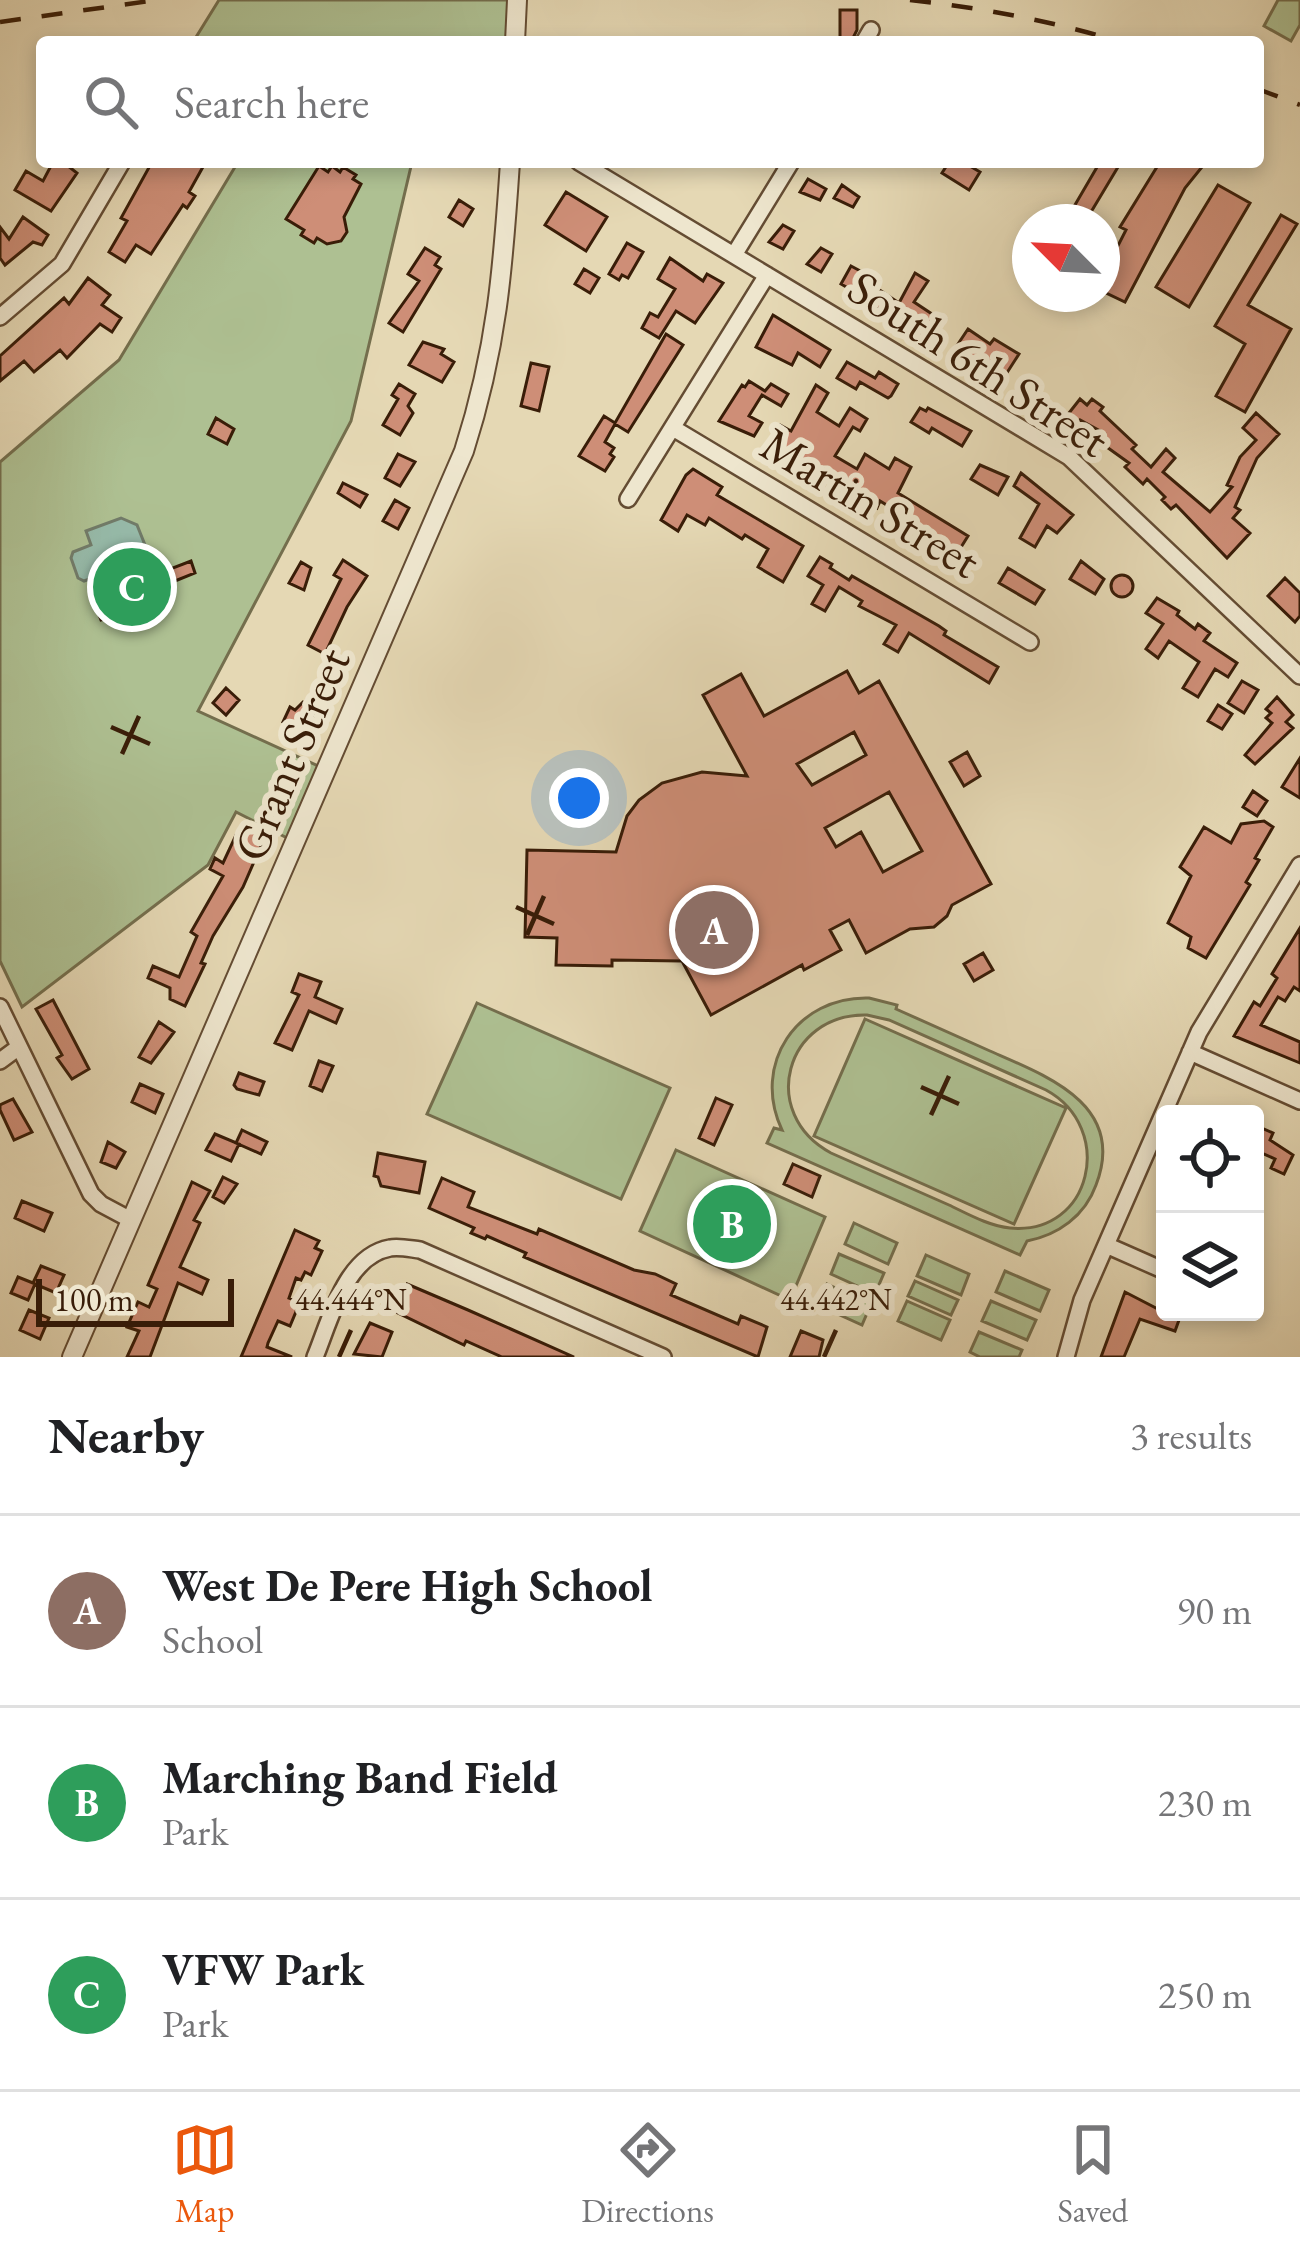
<!DOCTYPE html>
<meta charset="utf-8">
<style>
body{margin:0;font-family:"EB Garamond",serif;background:#f2f2f2;color:#202124}
.controls{position:absolute;right:36px;bottom:36px;display:grid;overflow:hidden;border-radius:12px;box-shadow:0 6px 18px #0003}
.controls button{width:108px;height:108px;display:grid;place-items:center;padding:0;border:0;border-bottom:3px solid #e0e0e0;background:#fff;color:#202124;font:60px sans-serif}
.compass{position:absolute;left:1012px;top:204px;width:108px;height:108px;border-radius:50%;background:#fff;box-shadow:0 6px 18px #0003;rotate:294deg}
.scale{position:absolute;left:36px;bottom:30px;width:198px;box-sizing:border-box;padding-left:12px;border:6px solid #391d08;border-top:0;font-size:33px;line-height:42px;white-space:nowrap;color:#391d08;-webkit-text-stroke:9px #eee6ce;paint-order:stroke}
.you{position:absolute;left:579px;top:798px;width:42px;height:42px;margin:-30px;border:9px solid #fff;border-radius:50%;background:#1a73e8;box-shadow:0 0 0 18px #1a73e833}
.badge{display:grid;place-items:center;width:78px;height:78px;border-radius:50%;background:#ea580c;color:#fff;font-size:39px;font-weight:700}
.pin{position:absolute;translate:-50% -50%;border:6px solid #fff;box-shadow:0 3px 12px #0006}
.list{margin:0;padding:0;list-style:none}
h2{display:flex;justify-content:space-between;align-items:center;height:156px;margin:0;padding:0 48px;font-size:51px}
h2 small{font-size:39px;font-weight:400;color:#757577}
.list li{display:grid;grid-template-columns:78px 1fr auto;gap:36px;align-items:center;box-sizing:border-box;height:192px;padding:0 48px;border-top:3px solid #e0e0e0}
.list b{display:block;font-size:45px;white-space:nowrap}
.list p{margin:0;font-size:39px;white-space:nowrap;color:#757577}
.list em{font-size:39px;font-style:normal;color:#757577}
.icon{flex:none;width:66px;height:66px;fill:none;stroke:currentColor;stroke-width:2;stroke-linecap:round;stroke-linejoin:round}
.map{position:relative;flex:none;width:1300px;height:1357px;overflow:hidden}
.search{position:absolute;background:#fff;box-shadow:0 6px 18px #0003;left:36px;right:36px;top:36px;height:132px;display:flex;align-items:center;gap:30px;box-sizing:border-box;padding:0 42px;border-radius:12px;color:#757577;font-size:45px}
.sheet{height:732px;background:#fff}
nav{display:flex;justify-content:space-around;align-items:center;box-sizing:border-box;height:168px;border-top:3px solid #e0e0e0;background:#fff;font-size:33px;color:#757577}
nav a{display:grid;justify-items:center;gap:6px}
nav .on{color:#ea580c}
.map>svg:first-child{display:block}
</style>
<div class="map">
<svg width="1300" height="1357" viewBox="0 0 1300 1357">
<rect width="100%" height="100%" fill="#e5d8b4"/>
<filter id="stains"><feTurbulence type="fractalNoise" baseFrequency=".00167" numOctaves="4"/><feColorMatrix values="0 0 0 0 .2 0 0 0 0 .09 0 0 0 0 .02 0 0 0 .5 -.17"/></filter>
<radialGradient id="worn" r=".72"><stop offset=".6" stop-color="#630" stop-opacity="0"/><stop offset="1" stop-color="#630" stop-opacity=".3"/></radialGradient>
<path fill="#aec092" stroke="#746e4d" stroke-width="3" fill-rule="evenodd" d="M219 0H517L515 42H193Z
M1278 0H1300V25L1291 41 1264 26Z
M238 162H412L351 421 198 711 327 770 295 842 236 812 208 865 22 1007 0 961V462L119 360Z
M869 998 897 1005 896 1009C927 1023 958 1037 990 1051 1047 1076 1127 1105 1096 1185 1085 1216 1058 1235 1027 1241L1020 1255 767 1143 774 1128 782 1130C751 1064 797 996 869 998ZM867 1015 889 1020 1046 1090C1116 1128 1092 1236 1010 1228 989 1226 968 1214 949 1205 910 1188 870 1170 831 1153 758 1114 785 1013 867 1015Z
M477 1003 670 1088 621 1199 427 1114Z
M865 1019 1066 1108 1014 1224 814 1136Z
M676 1150 825 1217 790 1300 640 1231Z
M854 1223 897 1243 888 1264 845 1244Z
M839 1254 884 1273 875 1294 831 1274Z
M926 1255 969 1274 961 1295 917 1276Z
M1005 1271 1049 1290 1040 1311 996 1292Z
M915 1281 958 1300 951 1315 908 1296Z
M827 1284 871 1304 862 1325 818 1305Z
M907 1301 950 1320 941 1340 898 1321Z
M991 1301 1036 1320 1027 1340 982 1321Z
M979 1332 1022 1350 1019 1357H980L970 1352Z"/>
<path fill="#96baa9" stroke="#717b69" stroke-width="3" d="M121 518 137 525 145 545 138 562 84 581 78 578 71 558 73 552 91 545 86 531Z"/>
<path fill="#ce8e77" stroke="#391d08" stroke-width="3" fill-rule="evenodd" d="M840 10H857V30L852 40H840Z
M53 162H63L77 173 51 211 15 190 26 171 43 181Z
M152 162 204 165 189 192 195 196 187 208 183 205 151 254 136 245 125 262 109 252 127 221 121 218Z
M949 162H963L980 172 969 190 942 173Z
M1100 162H1121L1085 222H1065Z
M1160 162H1206L1185 188 1125 302 1102 291V277L1126 230 1120 227Z
M319 166 328 172 332 166 340 172 343 167 356 175 353 179 361 184 344 217 347 232 341 241 327 244 317 238 314 243 301 235 304 230 286 219Z
M808 179 826 189 820 200 800 192Z
M842 185 859 197 853 207 834 198Z
M1218 185 1250 203 1189 307 1156 287Z
M566 192 607 217 586 251 545 225Z
M459 200 473 209 463 226 449 217Z
M1281 215 1297 224 1248 305 1291 329 1245 412 1216 396 1245 344 1215 326Z
M23 217 48 235 42 245 33 242 5 265 0 258V227L9 239Z
M783 225 794 231 783 249 769 242Z
M627 243 643 252 628 278 622 275 619 280 609 274Z
M425 248 440 257 435 265 441 269 403 332 389 323 419 281 408 274Z
M821 248 832 254 821 272 807 264Z
M670 258 703 281 707 274 723 283 695 323 676 311 659 338 642 328 650 313 658 317 675 289 658 279Z
M851 266 866 274 855 292 841 284Z
M584 269 599 278 590 293 575 284Z
M915 273 928 281 914 302 938 318 926 337 896 313 893 319 873 305 881 291 899 303Z
M88 278 110 295 102 305 121 318 112 332 100 324 67 358 60 350 34 372 24 361 0 381V356L64 298 69 304Z
M773 315 830 350 820 367 798 353 792 365 756 347Z
M968 329 990 344 994 339 1019 354 1001 382 952 353Z
M666 334 683 345 628 432 615 424 605 442 614 448 610 454 614 457 605 471 579 456 604 416 615 423Z
M423 342 444 349 441 354 454 362 442 382 409 365Z
M847 362 875 378 879 372 898 384 891 396 888 398 860 382 856 389 837 378Z
M531 363 549 367 539 411 521 406Z
M749 381 765 391 771 384 788 394 781 406 762 395 749 416 762 423 754 436 719 421 742 385 745 387Z
M399 384 415 394 408 406 413 413 400 435 383 425 398 399 392 395Z
M816 385 828 393 817 412 839 426 850 408 867 419 860 431 853 427 835 456 857 469 865 454 889 469 895 458 911 467 898 493 968 536 958 552 940 547 899 521 898 512 880 501 877 508 864 500 861 493 774 445 776 441 772 439 780 425 791 431Z
M1080 399 1087 405 1092 399 1103 407 1100 411 1136 445 1132 449 1151 467 1166 449 1175 458 1163 472 1210 512 1232 487 1227 485 1240 457 1256 440 1243 428 1256 413 1279 434 1257 458 1235 507 1240 510 1233 518 1250 533 1227 558 1176 505 1171 509 1162 500 1165 497 1147 479 1143 484 1125 467 1129 463 1097 440 1104 433 1080 420 1075 426 1065 418Z
M920 408 926 411 928 408 971 431 962 446 932 428 929 433 911 422Z
M216 418 234 429 227 444 208 434Z
M398 454 415 462 400 486 385 478Z
M980 465 1008 477 998 495 971 479Z
M693 469 722 487 717 495 803 546 783 582 758 567 768 549 745 535 742 539 709 518 705 525 687 515 678 531 661 520 686 475Z
M1021 473 1073 515 1057 533 1047 526 1035 547 1020 538 1039 504 1014 486Z
M343 483 367 495 360 507 338 493Z
M395 500 409 508 398 529 383 521Z
M820 557 832 564 830 568 849 580 852 576 939 626 946 631 944 635 998 667 989 683 909 633 898 652 884 644 896 625 859 606 862 601 839 587 825 611 812 604 823 585 808 576Z
M343 560 367 576 347 607 325 654 308 645 341 579 334 575Z
M191 561 195 573 175 581 170 569Z
M1081 561 1104 579 1095 594 1070 579Z
M301 562 311 568 304 590 289 583Z
M1008 568 1044 590 1035 604 999 583Z
M1111 586a11 11 0 1 1 22 0a11 11 0 1 1-22 0Z
M149 578 157 599 141 605 143 609 101 620 93 599Z
M1285 578 1300 593V616L1295 622 1268 596Z
M1157 598 1179 611 1177 615 1195 629 1198 624 1210 633 1204 641 1237 663 1228 677 1215 669 1198 697 1183 688 1199 662 1169 641 1158 658 1146 649 1163 624 1146 613Z
M847 671 859 693 879 681 991 884 952 905 947 916 934 927 910 929 866 953 849 920 830 930 841 950 804 970 802 965 711 1015 682 961 612 960V966L556 965 557 938 525 937 527 850 616 852 627 816 639 800 662 783 702 772 747 776 703 695 741 674 764 716ZM854 732 866 755 812 785 797 764ZM889 792 922 851 883 872 861 832 836 847 825 828Z
M1242 681 1258 690 1244 713 1228 703Z
M226 688 239 700 226 715 213 703Z
M1277 697 1293 715 1286 722 1293 728 1255 764 1245 755 1272 723 1266 718 1271 713 1266 709Z
M303 702 317 709 307 732 283 722 290 707 295 710Z
M1218 705 1232 714 1222 729 1208 721Z
M967 752 980 776 964 786 950 762Z
M1300 758V798L1282 787Z
M1253 791 1267 801 1257 816 1243 807Z
M1264 821 1273 827 1255 858 1259 860 1246 882 1250 885 1206 958 1188 948 1191 937 1168 923 1191 876 1180 867 1204 827 1231 843 1241 824Z
M246 829 264 836 260 848 243 887 213 936 201 963 205 964 185 1006 170 999V988L148 978 153 966 179 977 197 936 191 932 223 876 210 869 215 858 223 863 236 835 242 838Z
M1300 928V991L1294 987 1285 1001 1278 997 1261 1025 1300 1042V1063L1234 1036 1254 1002 1260 1006 1277 978 1272 974Z
M983 953 993 970 974 981 964 964Z
M299 974 321 982 315 997 342 1009 336 1023 309 1011 292 1050 275 1043 299 995 292 992Z
M53 1000 89 1069 72 1079 57 1058 62 1055 36 1009Z
M159 1022 174 1032 151 1063 139 1057Z
M319 1061 333 1066 322 1091 310 1086Z
M239 1073 264 1082 259 1095 237 1089 234 1085Z
M140 1084 163 1094 155 1113 132 1102Z
M716 1098 732 1105 714 1145 699 1138Z
M13 1099 32 1132 14 1140 0 1110V1105Z
M1255 1125 1273 1133 1270 1140 1293 1155 1284 1174 1271 1168 1275 1159 1255 1150Z
M242 1130 267 1142 261 1154 236 1143Z
M215 1134 239 1144 231 1161 206 1150Z
M108 1142 125 1152 116 1168 101 1162Z
M378 1153 425 1162 419 1193 381 1186 378 1177 374 1176Z
M793 1164 820 1176 812 1197 784 1184Z
M223 1177 237 1184 224 1203 213 1197Z
M442 1178 474 1192 468 1207 537 1234 539 1229 634 1270 655 1274 676 1284 671 1295 738 1324 741 1316 767 1327 758 1357 524 1257 526 1253 487 1236 485 1239 471 1233 474 1228 429 1208Z
M192 1182 210 1191 194 1220 200 1223 180 1267 208 1280 202 1294 178 1283 150 1357H127L139 1331 127 1327 138 1302 149 1307 157 1289 148 1285Z
M22 1201 52 1213 44 1231 15 1218Z
M295 1230 319 1241 315 1248 322 1251 311 1275 305 1272 301 1280 296 1278 289 1298 300 1302 290 1326 278 1321 268 1343 267 1347 292 1357H241Z
M41 1266 64 1275 56 1293 35 1284 28 1300 11 1293 18 1277 33 1283Z
M407 1284 468 1310 574 1357H502L466 1341 464 1345 392 1310Z
M1125 1292 1179 1320 1175 1331 1140 1319 1124 1357H1101Z
M29 1310 49 1318 40 1339 20 1330Z
M370 1323 392 1332 382 1357 354 1354Z
M801 1331 823 1340 819 1357H790Z"/>
<g fill="none" stroke-linecap="round" stroke-linejoin="round">
<g stroke="#644c33" stroke-width="20">
<path id="minor" d="M864 42 871 30
M579 162 1069 457 1300 676
M734 255 791 162
M0 317 62 264 122 162
M673 428 1030 642
M628 499 767 275
M0 1007 91 1194 101 1204 131 1220
M1190 1052 1300 1101
M0 1061 19 1047
M1106 1245 1165 1271
M315 1357C330 1321 345 1256 390 1248 399 1246 411 1249 420 1250L663 1357
M1066 1357 1082 1300 1199 1032 1300 865"/>
</g>
<g stroke="#644c33" stroke-width="22">
<path id="tertiary" d="M515 42 517 0
M72 1357 464 451C497 348 503 269 510 162"/>
</g>
<use href="#minor" stroke="#eee6ce" stroke-width="15"/>
<use href="#tertiary" stroke="#eee6ce" stroke-width="18"/>
<path stroke="#391d08" stroke-width="4.5" stroke-dasharray="21 21" stroke-linecap="butt" d="M910 0C982 8 1052 21 1121 42
M0 22 157 0
M1258 89 1300 105"/>
</g>
<path fill="none" stroke="#391d08" stroke-width="4.5" d="M111 727 150 744M122 754 139 716M516 907 554 924M527 935 544 896M921 1087 959 1104M931 1115 949 1076M339 1357 351 1330M824 1357 836 1330"/>
<g text-anchor="middle" dominant-baseline="central" stroke-width="12" stroke-linejoin="round" paint-order="stroke">
<g font-size="48" fill="#391d08" stroke="#eee6ce">
<text transform="translate(979 363) rotate(33)">South 6th Street</text>
<text transform="translate(871 502) rotate(31)">Martin Street</text>
<text transform="translate(291 754) rotate(-67)">Grant Street</text>
</g>
</g>
<g font-size="30" text-anchor="middle" fill="#391d08" stroke="#eee6ce" stroke-width="12" stroke-linejoin="round" paint-order="stroke">
<text x="351" y="1310">44.444°N</text>
<text x="836" y="1310">44.442°N</text>
</g>
<rect width="100%" height="100%" filter="url(#stains)"/>
<rect width="100%" height="100%" fill="url(#worn)"/>
</svg>
<div class="controls">
<button><svg class="icon" aria-label="locate" viewBox="0 0 24 24"><circle cx="12" cy="12" r="6"/><path d="M12 2v4M12 18v4M2 12h4M18 12h4"/></svg></button>
<button><svg class="icon" aria-label="layers" viewBox="0 0 24 24"><path d="M12 4l9 5-9 5-9-5zM3 14l9 5 9-5"/></svg></button>
</div>
<svg class="compass" viewBox="-18 -18 36 36"><path d="M0-13l5 13h-10z" fill="#e53935"/><path d="M0 13l5-13h-10z" fill="#757577"/></svg>
<div class="scale">100 m</div>
<div class="you"></div>
<div class="pin badge" style="left:714px;top:930px;background:#8d6e63">A</div>
<div class="pin badge" style="left:732px;top:1224px;background:#2e9e5b">B</div>
<div class="pin badge" style="left:132px;top:587px;background:#2e9e5b">C</div>
<div class="search"><svg class="icon" aria-label="search" viewBox="0 0 24 24"><circle cx="10" cy="10" r="6"/><path d="M15 15l6 6"/></svg>Search here</div>
</div>
<section class="sheet">
<h2>Nearby<small>3 results</small></h2>
<ul class="list">
<li><span class="badge" style="background:#8d6e63">A</span><div><b>West De Pere High School</b><p>School</p></div><em>90 m</em></li>
<li><span class="badge" style="background:#2e9e5b">B</span><div><b>Marching Band Field</b><p>Park</p></div><em>230 m</em></li>
<li><span class="badge" style="background:#2e9e5b">C</span><div><b>VFW Park</b><p>Park</p></div><em>250 m</em></li>
</ul>
</section>
<nav>
<a class="on"><svg class="icon" aria-label="map" viewBox="0 0 24 24"><path d="M3 6l6-2 6 2 6-2v14l-6 2-6-2-6 2zM9 4v14M15 6v14"/></svg>Map</a>
<a><svg class="icon" aria-label="directions" viewBox="0 0 24 24"><path d="M12 3l9 9-9 9-9-9zM9 14v-3h6M13 9l2 2-2 2"/></svg>Directions</a>
<a><svg class="icon" aria-label="saved" viewBox="0 0 24 24"><path d="M7 4h10v16l-5-4-5 4z"/></svg>Saved</a>
</nav>
